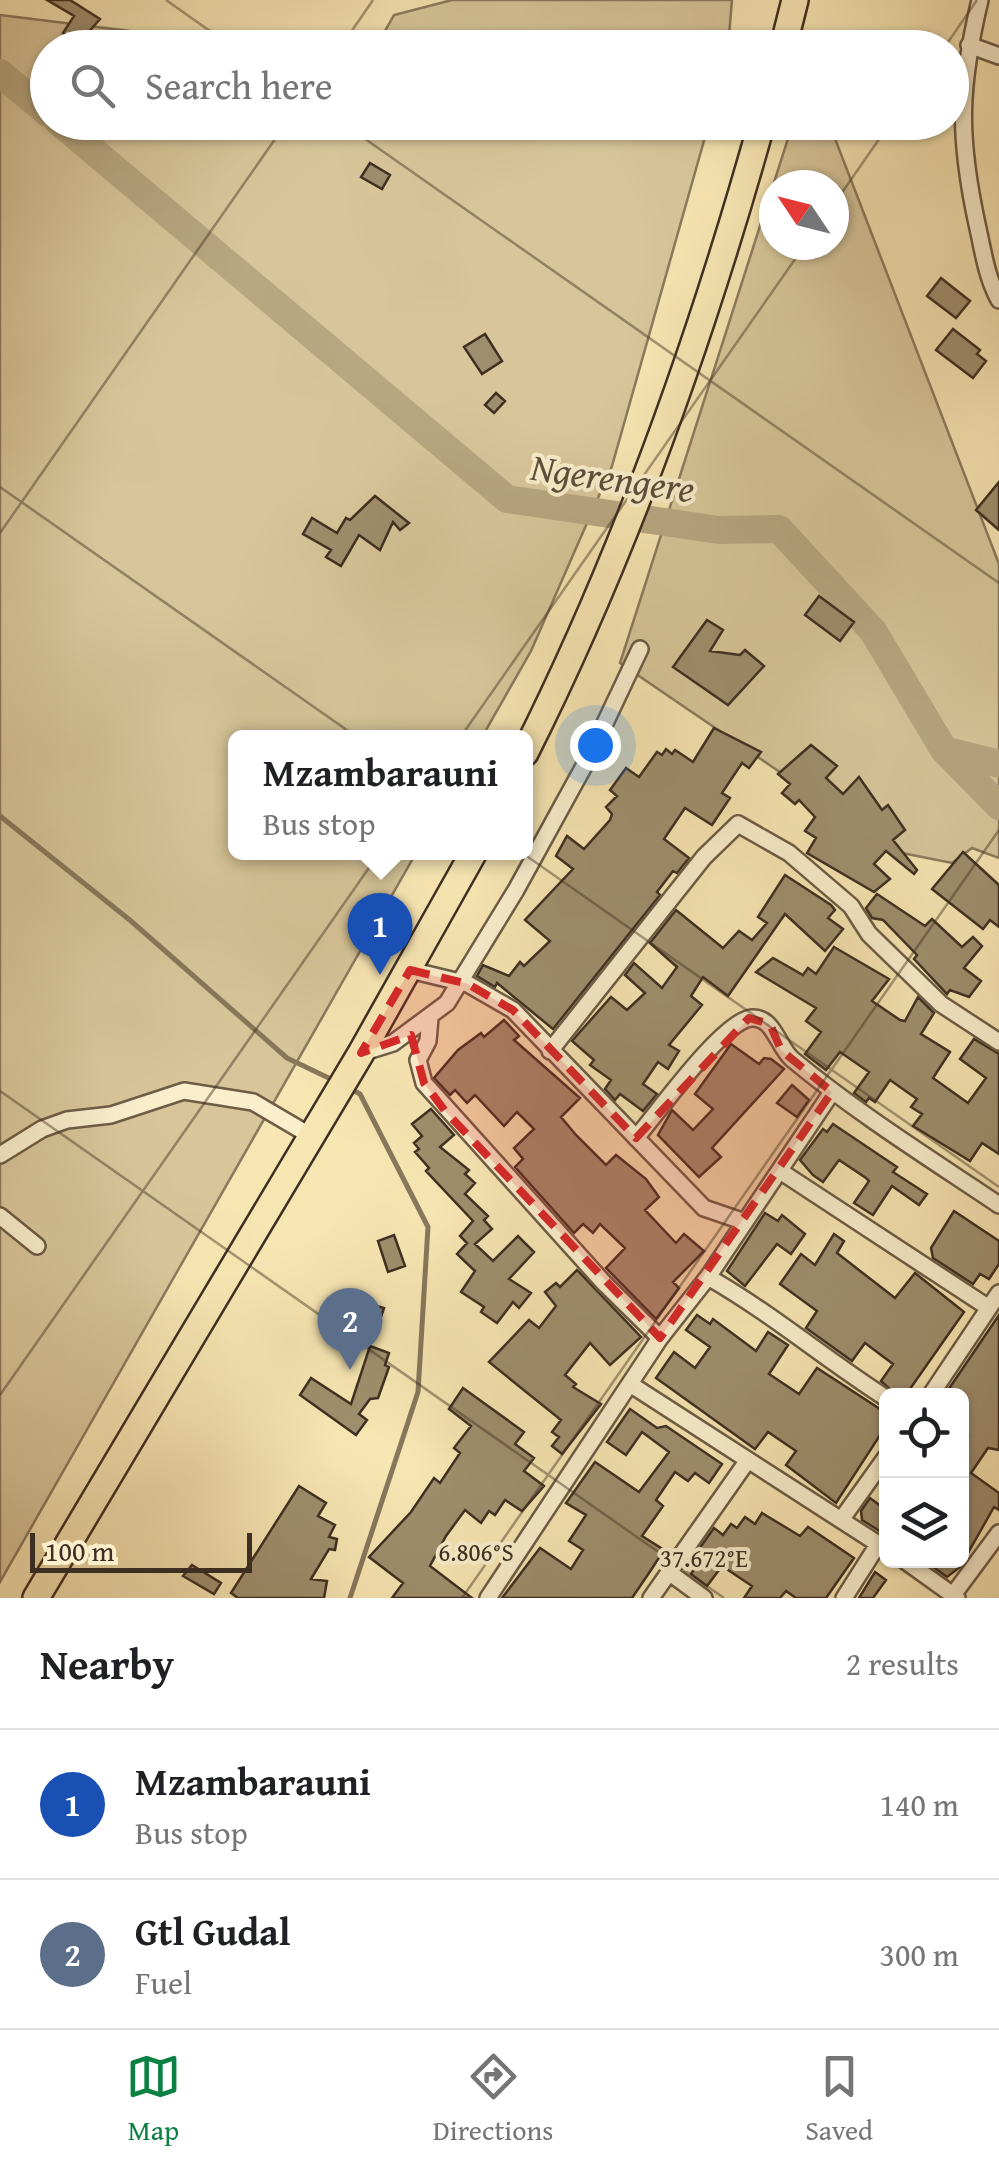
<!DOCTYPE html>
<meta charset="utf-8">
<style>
body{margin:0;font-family:"Gentium Book Plus",serif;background:#f2f2f2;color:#202124}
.controls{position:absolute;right:30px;bottom:30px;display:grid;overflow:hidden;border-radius:15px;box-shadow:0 2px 8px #0004}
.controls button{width:90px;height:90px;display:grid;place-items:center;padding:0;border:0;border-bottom:2px solid #e0e0e0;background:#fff;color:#202124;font:50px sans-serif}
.compass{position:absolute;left:759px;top:170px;width:90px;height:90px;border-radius:50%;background:#fff;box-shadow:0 2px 8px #0004;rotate:305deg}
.scale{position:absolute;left:30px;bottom:25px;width:222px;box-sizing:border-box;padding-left:10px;border:5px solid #3f2f22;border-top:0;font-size:28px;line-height:35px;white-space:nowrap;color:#3f2f22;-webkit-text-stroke:8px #faeecd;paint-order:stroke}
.you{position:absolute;left:595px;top:745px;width:35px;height:35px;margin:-25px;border:8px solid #fff;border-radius:50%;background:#1a73e8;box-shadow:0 0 0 15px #1a73e833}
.badge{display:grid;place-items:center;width:65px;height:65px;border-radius:50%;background:#0b8043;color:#fff;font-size:32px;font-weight:700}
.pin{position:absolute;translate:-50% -82px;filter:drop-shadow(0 2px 5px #0008)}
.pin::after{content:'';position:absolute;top:52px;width:35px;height:30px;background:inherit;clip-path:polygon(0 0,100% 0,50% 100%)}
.popup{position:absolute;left:228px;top:730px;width:305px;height:130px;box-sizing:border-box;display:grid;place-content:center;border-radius:15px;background:#fff;filter:drop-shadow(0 2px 8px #0005);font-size:32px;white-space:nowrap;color:#757577}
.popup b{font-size:38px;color:#202124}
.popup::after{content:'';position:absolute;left:50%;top:100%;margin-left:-20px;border:20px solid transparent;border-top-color:#fff}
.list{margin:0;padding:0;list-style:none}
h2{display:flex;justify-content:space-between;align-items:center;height:130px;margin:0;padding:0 40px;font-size:42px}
h2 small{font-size:32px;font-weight:400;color:#757577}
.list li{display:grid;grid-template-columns:65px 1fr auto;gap:30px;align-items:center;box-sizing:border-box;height:150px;padding:0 40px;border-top:2px solid #e0e0e0}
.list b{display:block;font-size:38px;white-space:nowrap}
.list p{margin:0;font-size:32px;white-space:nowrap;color:#757577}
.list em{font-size:32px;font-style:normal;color:#757577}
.icon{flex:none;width:55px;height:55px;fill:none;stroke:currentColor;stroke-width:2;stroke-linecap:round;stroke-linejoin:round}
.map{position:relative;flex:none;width:999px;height:1598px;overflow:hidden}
.search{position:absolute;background:#fff;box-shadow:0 2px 8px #0004;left:30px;right:30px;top:30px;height:110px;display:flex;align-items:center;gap:25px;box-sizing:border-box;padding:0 35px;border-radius:55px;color:#757577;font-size:38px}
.sheet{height:430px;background:#fff}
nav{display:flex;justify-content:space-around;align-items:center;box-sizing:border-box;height:140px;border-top:2px solid #e0e0e0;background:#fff;font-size:28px;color:#757577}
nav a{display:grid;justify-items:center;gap:5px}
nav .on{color:#0b8043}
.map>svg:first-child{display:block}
</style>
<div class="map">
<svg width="999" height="1598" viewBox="0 0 999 1598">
<rect width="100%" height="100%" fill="#f7e5b2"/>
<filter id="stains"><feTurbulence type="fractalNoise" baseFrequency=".002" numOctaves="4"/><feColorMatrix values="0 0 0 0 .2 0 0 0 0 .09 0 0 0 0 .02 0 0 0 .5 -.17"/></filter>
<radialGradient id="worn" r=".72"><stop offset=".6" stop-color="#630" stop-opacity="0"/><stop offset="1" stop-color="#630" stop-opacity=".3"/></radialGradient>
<path fill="#d8c69a" stroke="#8c7a5e" stroke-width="2.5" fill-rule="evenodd" d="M452 0H732L728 47H376L394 15Z
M0 15 260 47 48 48V122L709 123 612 466 531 651 482 737 235 738V852L416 853 0 1582Z
M793 123H829L999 564V858L972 848 952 863 897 852 620 663ZM774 185H834V245H774Z"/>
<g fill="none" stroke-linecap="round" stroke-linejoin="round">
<path stroke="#88775b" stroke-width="5" d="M0 816 131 921 287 1058 337 1082
M350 1598 418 1392 428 1227 360 1094 351 1089"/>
<path stroke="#b8a781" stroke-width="28" d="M0 73 48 113
M59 122 507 499 719 530 779 529 873 631 944 750 999 764
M944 750 999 806"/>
</g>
<path fill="#9f8e6d" stroke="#3f2f22" stroke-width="2.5" d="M47 0H70L100 19 79 43 63 33 74 16Z
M370 163 390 175 382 189 361 177Z
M941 278 970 301 956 318 927 296Z
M953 329 980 350 977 354 986 361 973 378 936 350Z
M485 334 502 361 482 374 464 347Z
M496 393 505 401 494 413 485 405Z
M999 482V530L976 510Z
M375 496 409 523 400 530 393 522 380 550 359 535 341 566 326 557 331 550 303 534 312 518 337 533 346 518 350 520Z
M819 596 854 622 840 641 805 615Z
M707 620 723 630 710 651 740 655 745 650 764 666 728 705 673 667Z
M714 728 761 752 749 768 742 763 722 793 730 798 712 825 685 808 664 839 689 858 677 873 673 871 657 892 660 895 553 1029 497 983 495 987 477 976 483 965 509 976 520 962 524 966 550 941 525 920 573 869 556 856 567 836 584 849 610 820 612 814 606 807 617 796 610 790 626 768 639 777 657 752 662 755 666 749 672 754 675 750 693 762Z
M811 745 837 766 826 778 843 794 859 777 882 810 888 805 905 830 893 840 917 870 914 874 886 851 874 864 890 879 874 892 807 853 816 838 805 831 815 817 799 800 795 804 782 793 790 784 778 774Z
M963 852 999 885V927L990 920 983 929 932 889Z
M785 875 831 905 835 910 828 918 843 929 825 951 785 914 728 996 703 977 691 996 702 1005 669 1045 679 1051 668 1069 658 1062 643 1084 657 1094 643 1111 620 1094 615 1100 605 1089 611 1080 590 1065 594 1060 572 1041 611 997 627 1010 645 993 625 975 634 963 662 988 677 967 650 943 676 910 723 948 739 931 752 940 767 923 758 917Z
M877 894 925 926 932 919 962 947 973 937 982 946 964 968 981 981 969 997 950 990 947 994 914 959 917 955 883 920 872 918 866 908Z
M834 947 889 979 872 1001 900 1020 905 1021 918 997 934 1013 921 1034 950 1052 933 1078 968 1103 986 1078 960 1059 974 1039 999 1054V1154L982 1143 970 1161 913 1126 922 1114 911 1107 917 1099 890 1080 875 1102 869 1098 866 1102 854 1093 869 1072 840 1052 826 1070 805 1054 821 1032 806 1021 816 1008 756 972 773 958 803 975 808 968 816 974Z
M504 1020 519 1036 514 1040 580 1098 561 1117 576 1135 606 1165 616 1155 646 1179 659 1197 645 1210 676 1243 684 1234 704 1251 673 1282 679 1288 656 1319 606 1268 625 1248 600 1224 593 1233 583 1224 574 1233 515 1167 523 1159 514 1148 534 1129 517 1112 504 1126 475 1095 467 1103 455 1090 450 1095 434 1078 458 1050 481 1033 484 1037Z
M731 1044 759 1064 764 1058 771 1059 784 1069 712 1148 721 1157 699 1177 658 1135 672 1110 693 1130 713 1109 695 1094Z
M792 1085 809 1100 797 1117 777 1103Z
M431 1109 454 1135 440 1147 469 1170 465 1174 475 1183 465 1194 488 1216 484 1220 492 1229 475 1244 493 1261 518 1236 534 1252 509 1279 531 1293 519 1308 513 1302 497 1323 481 1312 484 1307 461 1292 475 1271 457 1254 467 1243 460 1236 473 1221 426 1171 429 1168 415 1152 419 1149 414 1143 422 1136 412 1124Z
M833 1124 897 1167 893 1172 927 1194 919 1205 892 1186 873 1215 854 1203 869 1181 866 1178 839 1160 823 1182 813 1175 800 1160 823 1129 827 1132Z
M954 1211 999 1241V1264L989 1279 980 1274 973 1284 933 1258 931 1248Z
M765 1213 778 1221 782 1215 805 1234 791 1254 777 1244 745 1286 727 1271Z
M834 1234 844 1241 837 1253 895 1298 915 1273 964 1312 905 1396H897L881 1381 893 1364 865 1343 852 1361 806 1328 817 1311 780 1284 801 1254 815 1265Z
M394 1235 405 1266 388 1272 378 1241Z
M577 1270 641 1337 610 1365 590 1343 565 1375 576 1384 573 1387 601 1404 562 1454 552 1446 559 1437 552 1432 561 1420 489 1362 529 1320 539 1328 556 1306 545 1292 556 1283 560 1287Z
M339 1295 384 1308 375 1334 331 1319Z
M697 1315 710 1324 713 1319 756 1351 768 1332 788 1345 769 1374 799 1394 817 1368 886 1413V1426L836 1503 786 1465 796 1451 768 1432 755 1449 656 1378 674 1352 695 1368 710 1347 686 1330Z
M999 1315V1450L988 1448 971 1473 999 1493V1510L994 1507 960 1567 947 1577 924 1560H962V1445L968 1436 962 1432V1396H944Z
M370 1346 389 1353 385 1365 389 1367 378 1398 370 1399 359 1414 367 1420 356 1435 300 1395 311 1378 351 1404Z
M463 1388 524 1432 515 1444 534 1458 524 1471 544 1486 522 1511 505 1500 495 1515 489 1511 481 1523 465 1510 446 1536 430 1566 472 1598H392L403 1583 369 1557 411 1512 434 1478 440 1483 460 1453 454 1448 471 1426 449 1409Z
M630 1409 657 1428 666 1426 722 1464 709 1483 695 1473 688 1481 675 1472 656 1500 663 1506 642 1536 664 1550 651 1570 632 1598H502L540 1548 571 1569 583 1550 569 1541 586 1515 566 1503 595 1462 639 1492 669 1452 642 1432 626 1455 607 1442Z
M299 1486 326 1503 318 1516 335 1525 329 1537 337 1539 335 1550 329 1549 311 1579 327 1581 324 1598H238L231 1593Z
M870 1498 886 1510V1535L862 1520 861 1511Z
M762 1513 800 1536 808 1527 854 1558 826 1598H796L786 1591 780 1598H744L752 1586 722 1566 707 1586 691 1574 705 1553 699 1549 714 1528 723 1535 731 1524 737 1528 745 1517 755 1524Z
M192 1565 221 1583 214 1594 183 1576Z
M875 1572 886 1580 873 1598H859Z"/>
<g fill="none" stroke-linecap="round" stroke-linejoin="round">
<g stroke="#6d5c46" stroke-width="20">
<path id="minor" d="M980 0C959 88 958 136 977 224 983 250 986 276 999 300
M969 45 999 56
M410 970 468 984 513 1010 704 1208 745 1222
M430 1018 428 1041 418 1060 424 1083 604 1283 660 1338
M550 1051 704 857 738 824 789 853 851 906 869 934 941 1004 999 1042
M361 1053 393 1043 447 1003 516 890 589 757 640 649
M636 1138C656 1115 724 1019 752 1018 774 1017 778 1047 792 1059 857 1113 929 1158 999 1205
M0 1155 42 1129 67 1120 111 1115 184 1091 253 1102 311 1136
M780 1171 989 1308
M0 1216 37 1246
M708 1277C771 1313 825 1359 886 1398
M630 1384 886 1549
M930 1396 999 1293
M841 1520 886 1457
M904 1560 957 1598
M670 1573 704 1598
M953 1595 999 1533
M488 1598 660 1338 708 1277 832 1092
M651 1598 748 1460
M844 1598 879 1543"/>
</g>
<g stroke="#3f2f22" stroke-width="30">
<path id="highway" d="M783 48 795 0
M525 753C626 552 701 340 762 122
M36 1598 361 1053 474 852"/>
</g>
<use href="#minor" stroke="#faeecd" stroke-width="15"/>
<use href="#highway" stroke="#f7e5b2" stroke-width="25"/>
</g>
<path fill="#d62828" fill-opacity="0.2" stroke="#d62828" stroke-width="8" stroke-dasharray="20 12" stroke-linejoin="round" d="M410 970 468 984 513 1010 636 1138 749 1018 770 1024 781 1050 832 1092 660 1338 445 1111 424 1083 411 1035 361 1053Z"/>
<path fill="none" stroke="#3f2f22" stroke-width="2.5" stroke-opacity="0.45" d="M166 0 234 48M340 48 373 0M944 48 977 0M341 122 999 583M834 204 891 122M0 487 999 1187M0 533 287 122M0 1091 724 1598M0 1395 805 245M462 1598 999 830"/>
<g text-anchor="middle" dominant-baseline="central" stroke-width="8" stroke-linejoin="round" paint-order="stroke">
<g font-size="38" font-style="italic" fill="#5d4d3a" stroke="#faeecd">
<text transform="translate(613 477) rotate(8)">Ngerengere</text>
</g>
</g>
<g font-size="25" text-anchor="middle" fill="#3f2f22" stroke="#faeecd" stroke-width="8" stroke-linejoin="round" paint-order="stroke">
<text x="476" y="1561">6.806°S</text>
<text x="704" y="1567">37.672°E</text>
</g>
<rect width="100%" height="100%" filter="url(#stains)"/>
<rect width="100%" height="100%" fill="url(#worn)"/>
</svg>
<div class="controls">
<button><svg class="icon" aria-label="locate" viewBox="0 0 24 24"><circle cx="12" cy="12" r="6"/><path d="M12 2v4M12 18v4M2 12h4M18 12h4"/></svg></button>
<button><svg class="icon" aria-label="layers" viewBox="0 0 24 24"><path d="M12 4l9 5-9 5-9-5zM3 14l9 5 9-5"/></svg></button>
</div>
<svg class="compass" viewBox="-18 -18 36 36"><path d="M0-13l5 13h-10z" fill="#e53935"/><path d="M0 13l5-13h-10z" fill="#757577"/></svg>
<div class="scale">100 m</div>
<div class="you"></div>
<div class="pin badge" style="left:380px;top:975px;background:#1a4fb4">1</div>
<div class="popup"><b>Mzambarauni</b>Bus stop</div>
<div class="pin badge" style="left:350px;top:1370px;background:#5c6f8a">2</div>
<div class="search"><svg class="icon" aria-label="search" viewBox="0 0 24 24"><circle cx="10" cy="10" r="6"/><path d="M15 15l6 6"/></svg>Search here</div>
</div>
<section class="sheet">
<h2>Nearby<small>2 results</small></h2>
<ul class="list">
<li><span class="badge" style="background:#1a4fb4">1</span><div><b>Mzambarauni</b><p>Bus stop</p></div><em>140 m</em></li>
<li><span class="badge" style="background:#5c6f8a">2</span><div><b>Gtl Gudal</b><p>Fuel</p></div><em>300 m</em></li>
</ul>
</section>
<nav>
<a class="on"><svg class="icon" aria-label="map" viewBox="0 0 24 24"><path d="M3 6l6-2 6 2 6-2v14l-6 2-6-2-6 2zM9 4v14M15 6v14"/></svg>Map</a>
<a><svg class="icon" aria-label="directions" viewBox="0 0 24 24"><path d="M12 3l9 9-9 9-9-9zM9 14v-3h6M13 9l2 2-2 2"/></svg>Directions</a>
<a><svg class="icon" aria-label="saved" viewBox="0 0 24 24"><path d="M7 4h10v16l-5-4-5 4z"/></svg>Saved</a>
</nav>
